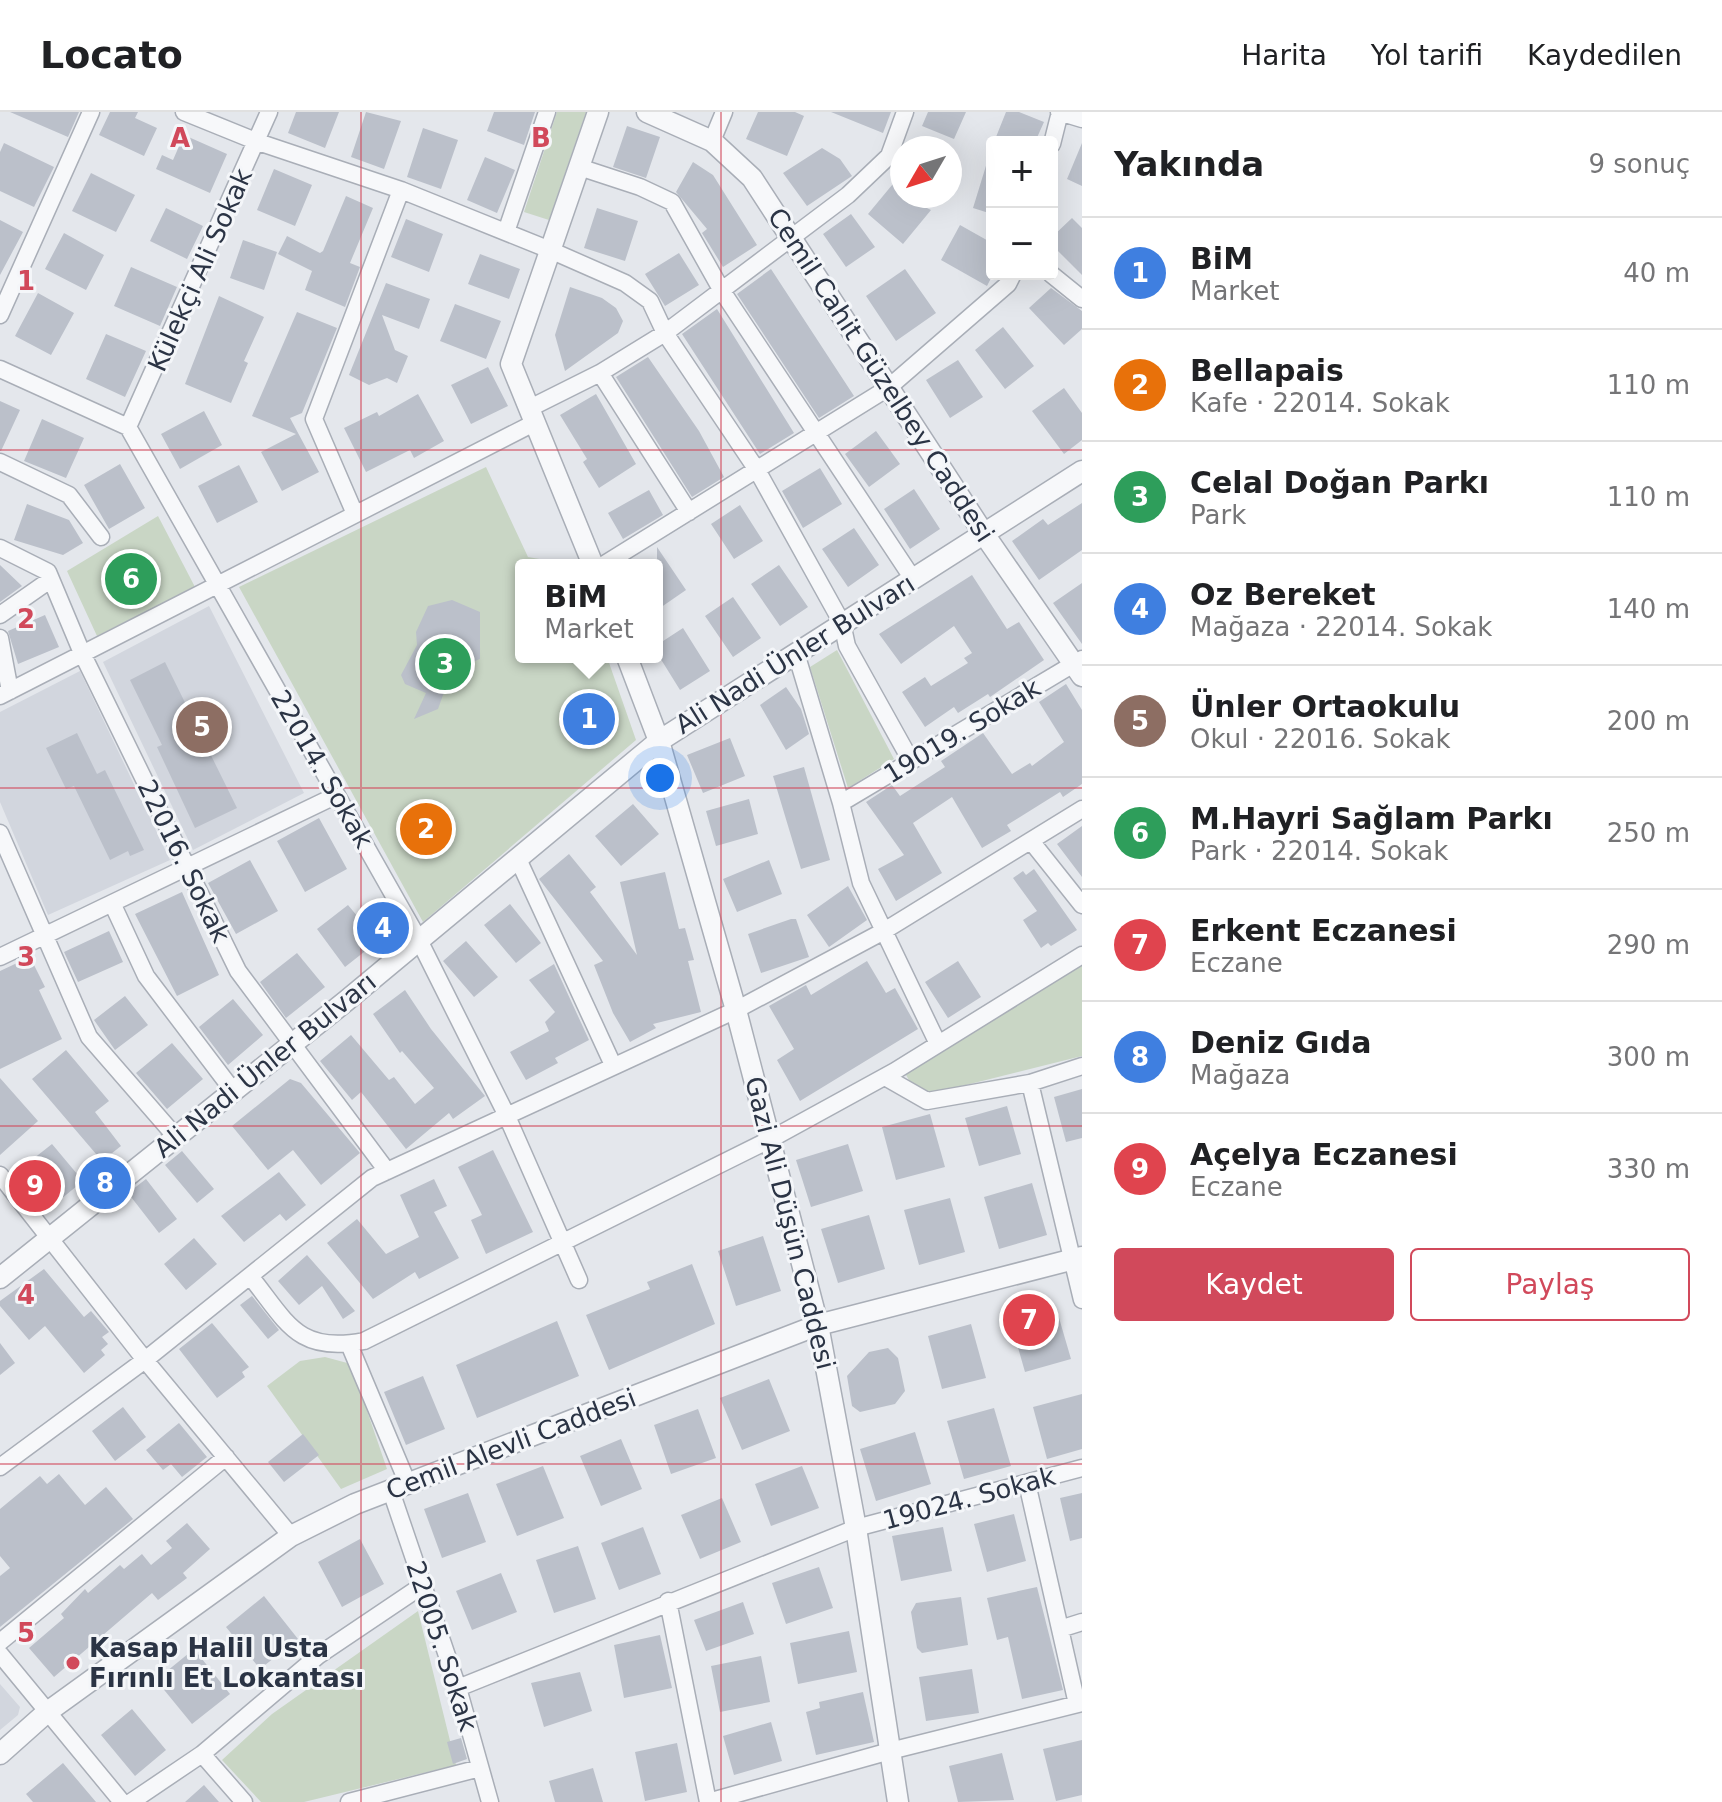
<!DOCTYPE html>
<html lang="tr">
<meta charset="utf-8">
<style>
body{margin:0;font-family:"DejaVu Sans",sans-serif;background:#f6f6f6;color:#202124}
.controls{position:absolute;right:24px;top:24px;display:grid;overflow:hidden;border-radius:8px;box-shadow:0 8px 32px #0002}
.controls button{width:72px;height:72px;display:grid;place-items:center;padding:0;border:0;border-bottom:2px solid #e0e0e0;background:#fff;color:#202124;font:40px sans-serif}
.compass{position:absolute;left:890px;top:24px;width:72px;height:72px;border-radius:50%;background:#fff;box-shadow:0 8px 32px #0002;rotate:231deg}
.you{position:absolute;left:660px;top:666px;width:28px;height:28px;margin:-20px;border:6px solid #fff;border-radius:50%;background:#1a73e8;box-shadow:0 0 0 12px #1a73e833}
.badge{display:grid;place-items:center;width:52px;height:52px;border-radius:50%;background:#d1495b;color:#fff;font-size:26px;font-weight:700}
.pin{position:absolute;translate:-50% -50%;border:4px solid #fff;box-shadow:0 2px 8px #0006}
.popup{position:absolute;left:515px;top:447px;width:148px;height:104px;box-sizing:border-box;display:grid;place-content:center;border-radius:8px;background:#fff;filter:drop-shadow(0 2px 6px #0005);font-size:26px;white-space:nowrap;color:#757577}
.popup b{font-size:30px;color:#202124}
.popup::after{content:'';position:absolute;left:50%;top:100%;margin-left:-16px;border:16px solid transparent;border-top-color:#fff}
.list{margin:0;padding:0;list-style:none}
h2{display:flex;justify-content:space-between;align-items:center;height:104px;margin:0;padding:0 32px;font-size:34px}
h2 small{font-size:26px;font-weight:400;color:#757577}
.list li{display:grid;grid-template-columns:52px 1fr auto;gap:24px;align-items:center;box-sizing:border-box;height:112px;padding:0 32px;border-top:2px solid #e0e0e0}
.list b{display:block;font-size:30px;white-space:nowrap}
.list p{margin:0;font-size:26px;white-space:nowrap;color:#757577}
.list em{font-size:26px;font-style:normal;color:#757577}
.actions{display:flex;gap:16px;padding:24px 32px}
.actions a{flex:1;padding:18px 0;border:2px solid #d1495b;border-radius:8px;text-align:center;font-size:28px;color:#d1495b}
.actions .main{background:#d1495b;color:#fff}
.map{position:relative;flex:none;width:1082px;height:1690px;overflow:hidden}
header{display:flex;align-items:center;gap:48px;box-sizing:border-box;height:112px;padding:0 40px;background:#fff;border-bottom:2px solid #e0e0e0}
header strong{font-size:38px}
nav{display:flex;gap:44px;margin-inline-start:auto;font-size:28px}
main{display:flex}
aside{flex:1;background:#fff}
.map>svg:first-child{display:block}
</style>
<header>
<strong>Locato</strong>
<nav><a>Harita</a><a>Yol tarifi</a><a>Kaydedilen</a></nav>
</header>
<main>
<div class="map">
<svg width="1082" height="1690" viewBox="0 0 1082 1690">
<rect width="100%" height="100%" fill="#e4e7ec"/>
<path fill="#d2d6de" d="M209 494 304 681 193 738 103 550Z
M80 559 170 748 48 803 0 690V600Z
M0 1572 20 1595 18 1603 0 1618Z"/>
<path fill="#c9d6c5" d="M557 0H586L549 108 524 100Z
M486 355 528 445 573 453H521V545H607L636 628 423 810 239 475Z
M158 404 195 475 97 524 67 459Z
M837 538 894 647 848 676 810 555Z
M1082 853V944L926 983 911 972 905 961Z
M325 1245 351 1252 387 1357 341 1377 267 1274 300 1249Z
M418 1499 456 1653 304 1690H261L222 1648 272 1602Z"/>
<path fill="#bbc0ca" d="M10 0H79L68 25Z
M110 0H138L135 6 157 16 144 44 99 23Z
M296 0H339L325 36 288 21Z
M366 0 401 9 384 57 351 45Z
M494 0H535L524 33 487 19Z
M758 0H795L804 4 787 44 746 27Z
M831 0H891L883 21Z
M928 0H966L954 27 922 14Z
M1006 0H1019L1044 10 1035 30H994Z
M627 14 660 25 646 66 613 55Z
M423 16 458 28 441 77 407 65Z
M184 23 227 42 210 81 156 57 162 43 173 48Z
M4 31 54 55 34 95 0 79V40Z
M1082 31V74L1067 67Z
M822 36 840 47 852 64 807 94 783 61Z
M989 44H992V102L973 96Z
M485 45 515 58 497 101 467 88Z
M693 50 713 63 757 133 723 155 702 121 707 117 676 80Z
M274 57 312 73 295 114 257 98Z
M91 61 135 83 116 120 72 99Z
M902 61V84L931 98 903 132 868 102Z
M346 84 373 96 350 151 360 155 345 195 305 178 312 159 278 142 287 124 320 141 323 139Z
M166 96 203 114 187 147 150 129Z
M597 96 638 109 625 149 584 136Z
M851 102 875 135 846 155 823 122Z
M1072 106 1082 116V163L1052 133V125Z
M406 107 443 122 429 160 391 145Z
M0 108 23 120 0 163Z
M960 113 992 131V164L987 174 941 148Z
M64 121 104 143 86 178 45 157Z
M243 128 277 140 264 178 230 166Z
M679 141 699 173 665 194 645 162Z
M480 142 520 157 509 187 468 172Z
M131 155 177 175 160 214 114 194Z
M771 157 854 284 819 306 737 182Z
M905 157 936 201 896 229 866 184Z
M386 171 430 187 419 217 382 203 395 238 408 244 397 271 387 266 369 273 349 263Z
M570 175 602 186 616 196 623 209 618 221 565 259 555 223Z
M1051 176 1082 199V217L1064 233 1029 196Z
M38 181 74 201 51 243 15 224Z
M219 184 264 205 244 249 248 251 231 291 185 272Z
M455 192 501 209 486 247 440 229Z
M717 197 794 321 760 342 682 222Z
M297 200 337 216 302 301 290 306 319 360 282 379 261 340 296 322 252 304Z
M1003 215 1034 254 1005 277 975 238Z
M106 222 146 239 125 285 86 267Z
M648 245 699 319 724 365 692 385 616 265Z
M958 248 983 285 950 306 926 268Z
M488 255 508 294 471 312 451 273Z
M1064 276 1082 301V328L1064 342 1032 299Z
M418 282 444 329 414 346 410 338 366 360 344 316 377 300 379 304Z
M596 282 636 352 599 376 583 350 587 347 560 303Z
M0 289 20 298 1 339H0Z
M204 299 222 333 180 357 161 322Z
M42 307 84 326 66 366 24 349Z
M876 319 900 352 869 375 845 342Z
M120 352 145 396 109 417 84 373Z
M239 353 258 390 217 411 198 374Z
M820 356 842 392 803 416 782 379Z
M914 377 940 417 910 437 884 397Z
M649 378 663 403 623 427 608 401Z
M1082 391V438L1039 468 1012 429 1043 407 1048 413Z
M27 392 69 408 83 431 63 443 14 428Z
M740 393 763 429 734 447 711 412Z
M854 416 879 453 848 475 822 437Z
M657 435 686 478 657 498Z
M0 453 22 474 0 490Z
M779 453 808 495 780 514 751 472Z
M972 463 1007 517 1019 510 1044 548 990 585 988 582 958 601 954 595 925 615 902 580 925 565 931 574 968 551 964 546 972 541 954 514 901 552 879 522Z
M1082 471V532L1053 491Z
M733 485 761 526 733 545 705 504Z
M452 488 480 500V547L452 558 438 597 414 607 426 581 405 572 401 563 417 533 416 520 428 494Z
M45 503 59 535 18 552 8 519Z
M683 516 710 559 680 578 657 541V533Z
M165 550 237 696 195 716 157 635 162 633 130 568Z
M1066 572 1082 598V672L1063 685 1060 680 1007 713 1011 719 982 736 952 685 913 711 942 761 896 789 878 757 904 743 866 690 892 673 900 684 945 655 941 649 983 621 1012 662 1030 651 1032 654 1064 630 1039 590Z
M786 575 801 597 809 622 786 638 760 593Z
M77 621 97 662 105 658 144 738 130 744 128 739 110 748 74 674 66 677 46 636Z
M730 626 745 664 703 681 687 643Z
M804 655 830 748 801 757 773 664Z
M749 687 758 722 716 734 706 699Z
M633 692 659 722 621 754 595 724Z
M319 706 347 757 305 780 277 729Z
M1082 714V765L1057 732Z
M569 742 596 775 590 780 637 843 620 770 665 760 679 817 685 816 694 848 688 849 701 900 653 912 656 916 630 930 613 901 594 853 603 849 539 767Z
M250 748 278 799 236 822 208 771Z
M769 748 782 782 737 800 723 767Z
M1034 757 1077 818 1051 834 1048 831 1041 836 1023 808 1037 799 1013 766 1023 759 1026 763Z
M848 774 867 808 829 835 807 803Z
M182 780 219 863 177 884 135 802Z
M510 792 541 831 516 851 484 813Z
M348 793 378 829 345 855 317 817Z
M791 807H796L809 845 761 861 748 822Z
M109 819 123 850 78 870 64 840Z
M466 829 498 865 474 885 443 849Z
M297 841 325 875 286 906 260 870Z
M30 845 45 875 39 878 62 927 0 957V859Z
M867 849 886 881 895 876 918 917 800 989 777 948 794 937 769 894 806 873 811 883Z
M958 849 981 885 948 906 925 870Z
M554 852 589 928 555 946 558 951 526 968 510 940 549 919 545 910 555 900 529 868Z
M405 878 431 917 485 984 453 1007 449 1001 406 1037 361 980 352 988 320 949 351 923 389 968 394 965 415 992 434 976 402 939 400 941 373 902Z
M125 884 148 913 115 938 94 908Z
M233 887 263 923 228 953 199 915Z
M172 931 203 967 167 997 136 961Z
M66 938 109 989 95 1000 121 1034 102 1049 32 967Z
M0 966 38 1009 0 1043Z
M290 967 301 971 360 1041 321 1073 293 1038 268 1058 232 1014Z
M1082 977V1026L1066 1030 1054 985Z
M1007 994 1021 1042 979 1054 965 1006Z
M930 1002 945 1055 896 1068 882 1015Z
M52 1032 83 1069 50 1096 19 1058Z
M848 1032 863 1079 811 1095 796 1048Z
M493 1038 533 1120 486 1142 471 1108 482 1103 458 1055Z
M182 1039 214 1077 197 1091 165 1053Z
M279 1060 306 1093 286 1109 280 1102 244 1130 221 1104Z
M146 1067 177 1107 159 1121 128 1081Z
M434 1067 447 1094 434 1100 459 1146 419 1167 415 1160 373 1187 327 1131 357 1107 386 1142 419 1125 400 1083Z
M1032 1071 1047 1123 999 1137 984 1085Z
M950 1086 965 1140 919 1153 904 1098Z
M869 1103 885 1157 838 1171 821 1117Z
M763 1124 781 1179 736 1194 718 1139Z
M194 1126 217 1152 186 1178 164 1152Z
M307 1143 329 1168 355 1199 343 1207 322 1174 299 1193 278 1169Z
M692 1152 715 1212 609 1258 586 1203 650 1177 647 1170Z
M44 1157 84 1205 91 1199 109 1220 102 1225 108 1232 101 1238 105 1243 84 1261 45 1214 29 1228 0 1194V1189Z
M252 1184 279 1218 268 1227 240 1193Z
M1057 1199 1071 1247 1025 1260 1011 1211Z
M557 1209 579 1264 477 1306 456 1253Z
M212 1211 249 1255 242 1260 245 1265 217 1286 179 1237Z
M971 1212 986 1266 942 1277 928 1224Z
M0 1231 15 1251 0 1263Z
M888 1236 898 1246 905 1279 895 1292 860 1300 852 1294 847 1264 869 1240Z
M423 1264 445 1317 406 1333 384 1280Z
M769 1267 790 1319 742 1338 720 1286Z
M1082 1282V1337L1047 1347 1033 1295Z
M123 1295 146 1325 115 1349 92 1319Z
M994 1296 1011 1354 964 1367 947 1309Z
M698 1297 716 1346 671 1362 654 1313Z
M179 1311 207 1345 182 1365 171 1352 163 1358 146 1338Z
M915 1320 931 1372 876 1389 860 1337Z
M303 1322 319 1343 284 1370 268 1350Z
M621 1327 642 1377 601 1394 580 1344Z
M543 1354 564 1406 517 1424 496 1372Z
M802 1354 819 1396 771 1414 755 1372Z
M59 1362 85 1393 106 1375 133 1407 0 1515V1464L10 1456 0 1444V1397L40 1364 47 1372Z
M468 1381 486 1430 442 1446 424 1397Z
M1082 1381V1426L1070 1429 1060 1386Z
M722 1386 741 1430 700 1447 681 1403Z
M1014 1402 1026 1449 987 1460 974 1412Z
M187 1411 210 1437 183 1461 187 1466 158 1488 152 1481 54 1565 29 1536 64 1506 61 1502 85 1477 88 1481 120 1453 124 1457 142 1442 151 1453 172 1436 166 1429Z
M643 1415 661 1462 619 1478 601 1431Z
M943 1415 952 1459 901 1469 892 1424Z
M360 1427 384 1472 342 1495 318 1450Z
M578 1434 596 1487 554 1501 536 1448Z
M819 1455 833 1496 786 1512 772 1471Z
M501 1461 517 1500 472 1518 456 1479Z
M1037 1475 1063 1578 1022 1587 1008 1525 997 1528 987 1486Z
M264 1484 298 1527 260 1557 226 1515Z
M961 1485 968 1533 922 1541 917 1536 911 1500 916 1491Z
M743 1490 754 1522 706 1539 694 1508Z
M849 1519 857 1560 798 1572 790 1531Z
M660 1523 672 1576 624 1586 614 1533Z
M194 1537 230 1582 192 1612 156 1568Z
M761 1544 770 1590 720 1600 711 1554Z
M972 1557 979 1601 926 1609 919 1565Z
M580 1560 592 1599 544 1615 531 1571Z
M863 1580 874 1630 816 1643 806 1600 820 1596 819 1590Z
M132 1597 166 1638 135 1664 101 1623Z
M771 1610 782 1649 734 1663 723 1624Z
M461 1626 467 1647 453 1652 447 1630Z
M1082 1628V1683L1056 1689 1043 1637Z
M677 1631 687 1680 645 1689 635 1640Z
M1002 1641 1014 1688 958 1690 949 1654Z
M63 1651 96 1690H33L26 1682Z
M593 1656 603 1690H555L549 1669Z
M204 1673 219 1690H185Z"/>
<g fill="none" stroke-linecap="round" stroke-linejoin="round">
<g stroke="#a9aeb7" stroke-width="19">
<path id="minor" d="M184 0 258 30 401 78 550 138 625 171 650 189 665 221 757 358 842 511 847 534 911 649
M1059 0 1082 7
M712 29 724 0
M1052 32 1060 0
M579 55 640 75 672 90 722 179 913 467
M506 120 547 0
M1051 162 1082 187
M0 203 91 0
M0 257 128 315 419 828 506 1002 579 1168
M600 261 689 400
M530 296 600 261 665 221 848 83 889 44 905 0
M128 315 269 0
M0 350 69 383 101 425
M355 402 314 307 401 78
M0 436 48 460 82 541 238 859 387 1059
M603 453 888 276 1008 172 1013 162
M0 503 50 468
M0 526 10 579
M796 541 841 691 861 771 938 932
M0 584 536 310
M841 691 1082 547
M0 721 89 925 176 1025
M1031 729 1082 793
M518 747 613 953
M112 791 146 864 234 980
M0 845 337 683
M885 965 927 989 1030 971 1082 954
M1030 971 1082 1188
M0 1063 145 1248 291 1424
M250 1164C287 1210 297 1242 364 1229L771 1027 895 959 1082 843
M349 1232 408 1372
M0 1355 145 1248 372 1066 736 898 884 819 1082 697
M1027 1371 1077 1592
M391 1379 458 1576 490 1690
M668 1489 708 1690 890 1639 1082 1591
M1063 1516 1082 1510
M0 1530 226 1345
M0 1542 122 1690
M458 1576 856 1416 1082 1356
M202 1642 244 1690
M131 1690 202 1642 319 1543 423 1473
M349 1690 480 1656"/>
</g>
<g stroke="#a9aeb7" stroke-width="23">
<path id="tertiary" d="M647 0 712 29 752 66 984 422 1082 564
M593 453 511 252 598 0
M627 545 659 629 736 898 818 1213 856 1416 898 1690
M0 1166 346 889 659 629 1082 359
M0 1642 46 1601 291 1424 355 1392 818 1213 1082 1145"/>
</g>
<use href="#minor" stroke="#f7f8fa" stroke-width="16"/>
<use href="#tertiary" stroke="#f7f8fa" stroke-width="20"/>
</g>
<path fill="none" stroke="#d1495b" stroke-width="2" stroke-opacity="0.55" d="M361 0V1690M721 0V1690M0 338H1082M0 676H1082M0 1014H1082M0 1352H1082"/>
<circle fill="#d1495b" stroke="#f4f6f9" stroke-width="3" cx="73" cy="1551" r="8"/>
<g text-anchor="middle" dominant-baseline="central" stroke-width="6" stroke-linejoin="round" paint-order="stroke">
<g font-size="26" fill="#2b3445" stroke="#f4f6f9">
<text transform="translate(200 158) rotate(-66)">Külekçi Ali Sokak</text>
<text transform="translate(881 263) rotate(57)">Cemil Cahit Güzelbey Caddesi</text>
<text transform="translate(795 542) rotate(-32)">Ali Nadi Ünler Bulvarı</text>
<text transform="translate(962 619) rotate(-31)">19019. Sokak</text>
<text transform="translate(322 657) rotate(60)">22014. Sokak</text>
<text transform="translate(184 749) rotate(64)">22016. Sokak</text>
<text transform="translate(265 953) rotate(-39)">Ali Nadi Ünler Bulvarı</text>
<text transform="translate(790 1111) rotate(76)">Gazi Ali Düşün Caddesi</text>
<text transform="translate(511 1332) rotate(-21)">Cemil Alevli Caddesi</text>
<text transform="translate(969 1386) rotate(-15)">19024. Sokak</text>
<text transform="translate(442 1534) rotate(72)">22005. Sokak</text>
</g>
<g font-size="26" font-weight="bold" fill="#2b3445" stroke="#f4f6f9" text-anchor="start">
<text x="89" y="1536">Kasap Halil Usta<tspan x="89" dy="30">Fırınlı Et Lokantası</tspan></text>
</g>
</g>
<g font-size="26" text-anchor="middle" font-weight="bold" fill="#d1495b" stroke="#f4f6f9" stroke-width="6" stroke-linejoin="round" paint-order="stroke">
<text x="180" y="35">A</text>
<text x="541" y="35">B</text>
<text x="26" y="178">1</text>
<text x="26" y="516">2</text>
<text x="26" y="854">3</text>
<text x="26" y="1192">4</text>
<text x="26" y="1530">5</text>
</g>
</svg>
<div class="controls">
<button>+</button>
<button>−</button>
</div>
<svg class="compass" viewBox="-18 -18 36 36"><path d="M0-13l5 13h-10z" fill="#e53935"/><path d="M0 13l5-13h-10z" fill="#757577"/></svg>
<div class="you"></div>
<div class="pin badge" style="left:589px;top:607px;background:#3f7fe0">1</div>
<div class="popup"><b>BiM</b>Market</div>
<div class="pin badge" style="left:426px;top:717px;background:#e8710a">2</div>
<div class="pin badge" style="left:445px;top:552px;background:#2e9e5b">3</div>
<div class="pin badge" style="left:383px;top:816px;background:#3f7fe0">4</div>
<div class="pin badge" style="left:202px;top:615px;background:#8d6e63">5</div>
<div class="pin badge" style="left:131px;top:467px;background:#2e9e5b">6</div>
<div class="pin badge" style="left:1029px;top:1208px;background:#e0444e">7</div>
<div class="pin badge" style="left:105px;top:1071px;background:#3f7fe0">8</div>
<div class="pin badge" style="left:35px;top:1074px;background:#e0444e">9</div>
</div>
<aside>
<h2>Yakında<small>9 sonuç</small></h2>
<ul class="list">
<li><span class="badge" style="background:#3f7fe0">1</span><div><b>BiM</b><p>Market</p></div><em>40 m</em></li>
<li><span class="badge" style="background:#e8710a">2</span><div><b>Bellapais</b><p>Kafe · 22014. Sokak</p></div><em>110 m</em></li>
<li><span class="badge" style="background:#2e9e5b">3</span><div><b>Celal Doğan Parkı</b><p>Park</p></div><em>110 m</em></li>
<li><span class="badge" style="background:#3f7fe0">4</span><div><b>Oz Bereket</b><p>Mağaza · 22014. Sokak</p></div><em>140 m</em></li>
<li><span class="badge" style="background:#8d6e63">5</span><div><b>Ünler Ortaokulu</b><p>Okul · 22016. Sokak</p></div><em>200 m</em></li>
<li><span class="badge" style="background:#2e9e5b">6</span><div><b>M.Hayri Sağlam Parkı</b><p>Park · 22014. Sokak</p></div><em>250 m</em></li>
<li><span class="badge" style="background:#e0444e">7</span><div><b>Erkent Eczanesi</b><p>Eczane</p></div><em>290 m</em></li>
<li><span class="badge" style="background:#3f7fe0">8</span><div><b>Deniz Gıda</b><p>Mağaza</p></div><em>300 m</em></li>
<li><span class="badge" style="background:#e0444e">9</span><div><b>Açelya Eczanesi</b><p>Eczane</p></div><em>330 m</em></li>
</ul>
<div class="actions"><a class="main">Kaydet</a><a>Paylaş</a></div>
</aside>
</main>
